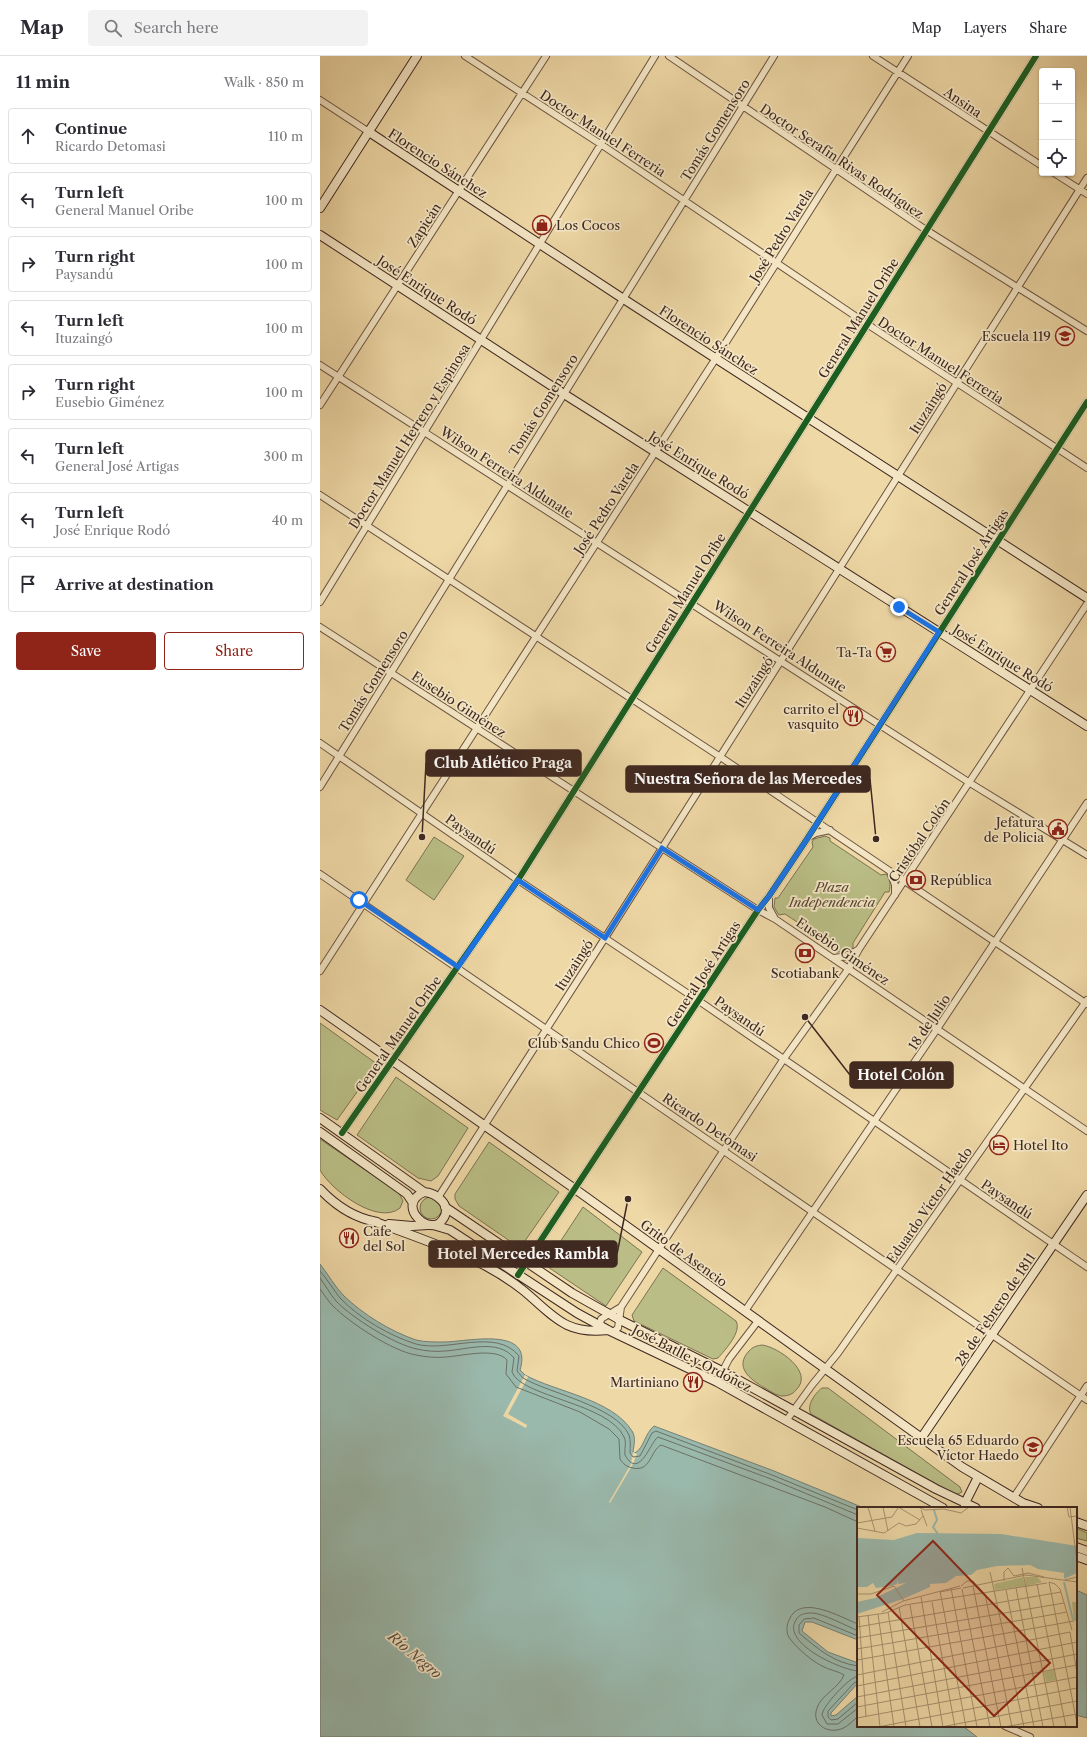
<!DOCTYPE html>
<meta charset="utf-8">
<style>
body{margin:0;font-family:"Libre Caslon Text",serif;background:#f2f2f3;color:#2b2b33}
.controls{position:absolute;right:12px;top:12px;display:grid;overflow:hidden;border-radius:4px;box-shadow:0 1px 3px #0004}
.controls button{width:36px;height:36px;display:grid;place-items:center;padding:0;border:0;border-bottom:1px solid #e1e1e2;background:#fff;color:#2b2b33;font:20px sans-serif}
.stop{position:absolute;width:12px;height:12px;margin:-9px;border:3px solid #1a73e8;border-radius:50%;background:#fff}
.stop.end{background:#1a73e8;border-color:#fff;box-shadow:0 1px 4px #0008}
.list{margin:0;padding:0;list-style:none}
h2{display:flex;justify-content:space-between;align-items:center;height:52px;margin:0;padding:0 16px;font-size:17px}
h2 small{font-size:13px;font-weight:400;color:#7c7c81}
.list li{display:grid;grid-template-columns:26px 1fr auto;gap:12px;align-items:center;box-sizing:border-box;height:56px;margin:0 8px 8px;padding:0 8px;border:1px solid #e1e1e2;border-radius:4px}
.list b{display:block;font-size:15px;white-space:nowrap}
.list p{margin:0;font-size:13px;white-space:nowrap;color:#7c7c81}
.list em{font-size:13px;font-style:normal;color:#7c7c81}
.actions{display:flex;gap:8px;padding:12px 16px}
.actions a{flex:1;padding:9px 0;border:1px solid #8f2418;border-radius:4px;text-align:center;font-size:14px;color:#8f2418}
.actions .main{background:#8f2418;color:#fff}
.icon{flex:none;width:22px;height:22px;fill:none;stroke:currentColor;stroke-width:2;stroke-linecap:round;stroke-linejoin:round}
.map{position:relative;flex:none;width:767px;height:1681px;overflow:hidden}
header{display:flex;align-items:center;gap:24px;box-sizing:border-box;height:56px;padding:0 20px;background:#fff;border-bottom:1px solid #e1e1e2}
header strong{font-size:19px}
nav{display:flex;gap:22px;margin-inline-start:auto;font-size:14px}
.search{width:280px;height:36px;background:#f2f2f3;display:flex;align-items:center;gap:10px;box-sizing:border-box;padding:0 14px;border-radius:4px;color:#7c7c81;font-size:15px}
main{display:flex}
aside{flex:1;background:#fff}
.map>svg:first-child{display:block}
</style>
<header>
<strong>Map</strong>
<div class="search"><svg class="icon" aria-label="search" viewBox="0 0 24 24"><circle cx="10" cy="10" r="6"/><path d="M15 15l6 6"/></svg>Search here</div>
<nav><a>Map</a><a>Layers</a><a>Share</a></nav>
</header>
<main>
<aside>
<h2>11 min<small>Walk · 850 m</small></h2>
<ul class="list">
<li><svg class="icon" aria-label="ahead" viewBox="0 0 24 24"><path d="M12 20V5M6 11l6-6 6 6"/></svg><div><b>Continue</b><p>Ricardo Detomasi</p></div><em>110 m</em></li>
<li><svg class="icon" aria-label="left" viewBox="0 0 24 24"><path d="M17 20v-9H6M10 6l-5 5 5 5"/></svg><div><b>Turn left</b><p>General Manuel Oribe</p></div><em>100 m</em></li>
<li><svg class="icon" aria-label="right" viewBox="0 0 24 24"><path d="M7 20v-9h11M14 6l5 5-5 5"/></svg><div><b>Turn right</b><p>Paysandú</p></div><em>100 m</em></li>
<li><svg class="icon" aria-label="left" viewBox="0 0 24 24"><path d="M17 20v-9H6M10 6l-5 5 5 5"/></svg><div><b>Turn left</b><p>Ituzaingó</p></div><em>100 m</em></li>
<li><svg class="icon" aria-label="right" viewBox="0 0 24 24"><path d="M7 20v-9h11M14 6l5 5-5 5"/></svg><div><b>Turn right</b><p>Eusebio Giménez</p></div><em>100 m</em></li>
<li><svg class="icon" aria-label="left" viewBox="0 0 24 24"><path d="M17 20v-9H6M10 6l-5 5 5 5"/></svg><div><b>Turn left</b><p>General José Artigas</p></div><em>300 m</em></li>
<li><svg class="icon" aria-label="left" viewBox="0 0 24 24"><path d="M17 20v-9H6M10 6l-5 5 5 5"/></svg><div><b>Turn left</b><p>José Enrique Rodó</p></div><em>40 m</em></li>
<li><svg class="icon" aria-label="arrive" viewBox="0 0 24 24"><path d="M6 21V4h12l-3 4 3 4H6"/></svg><div><b>Arrive at destination</b></div></li>
</ul>
<div class="actions"><a class="main">Save</a><a>Share</a></div>
</aside>
<div class="map">
<svg width="767" height="1681" viewBox="0 0 767 1681">
<rect width="100%" height="100%" fill="#eed8a6"/>
<filter id="stains"><feTurbulence type="fractalNoise" baseFrequency=".005" numOctaves="4"/><feColorMatrix values="0 0 0 0 .2 0 0 0 0 .09 0 0 0 0 .02 0 0 0 .5 -.17"/></filter>
<radialGradient id="worn" r=".72"><stop offset=".6" stop-color="#630" stop-opacity="0"/><stop offset="1" stop-color="#630" stop-opacity=".3"/></radialGradient>
<path fill="#babe86" stroke="#7c7353" d="M505 780 510 782V785L561 819 566 818C570 824 571 828 569 836H565L533 887V892L527 896H516L515 891 465 858 459 859 454 851 455 842H458L493 791 492 786 494 783Z
M114 781 144 800 114 844 86 824Z
M0 967 57 1008 17 1064 0 1054Z
M76 1021 148 1072 118 1120 111 1125 98 1122 37 1079Z
M0 1083 79 1137 83 1145 80 1152C58 1170 11 1134 0 1114Z
M169 1086 239 1136 200 1192 139 1150 135 1143V1138Z
M100 1152a11 11 0 1 1 22 0a11 11 0 1 1-22 0Z
M263 1151 322 1196 286 1250 225 1209Z
M343 1212 416 1265C422 1276 405 1294 398 1302L393 1303 314 1265 312 1259Z
M442 1289C458 1291 495 1316 476 1334 473 1338 468 1340 462 1340 455 1339 449 1334 443 1331 430 1323 414 1311 429 1295 433 1291 435 1290 442 1289Z
M502 1332H508L640 1431 642 1436 636 1439 491 1358C486 1350 495 1337 502 1332Z
M756 1472 767 1477V1485L756 1482Z"/>
<path fill="#9ab9ad" stroke="#767f75" d="M0 1208C8 1218 15 1231 24 1240 44 1259 70 1275 96 1284 104 1286 115 1286 124 1286 146 1286 214 1269 200 1314L205 1319C236 1336 292 1343 312 1375 316 1381 314 1389 313 1396L315 1397C324 1392 325 1377 334 1370L454 1415 544 1452H538V1584L492 1566H485L482 1575 508 1596 538 1607V1627L511 1657V1660L516 1659 538 1640V1670H643L657 1681H0Z
M756 1534 767 1539V1662L756 1659Z"/>
<path fill="#eed8a6" d="M205 1319 208 1321 188 1358 207 1369 206 1372 183 1360Z
M313 1396 317 1398 313 1408 290 1447 289 1446 311 1408Z"/>
<g fill="none" stroke-linecap="round" stroke-linejoin="round">
<path stroke="#6c7066" stroke-width="1" d="M0 1215C7 1223 13 1233 20 1242 39 1262 70 1280 96 1288 127 1297 176 1271 199 1300L197 1315 203 1322C228 1337 296 1350 309 1379 311 1385 310 1391 310 1397L313 1401 320 1400 332 1377 336 1375 452 1419 538 1454
M0 1222C6 1230 10 1238 16 1245 31 1261 75 1289 97 1293 105 1295 116 1296 125 1295 146 1294 178 1282 194 1302L192 1316C201 1341 289 1347 304 1381 307 1387 304 1393 305 1399 319 1425 331 1385 338 1381L451 1423 538 1459
M0 1233C4 1238 8 1245 13 1250 30 1267 72 1295 96 1299 105 1301 117 1302 126 1301 142 1300 176 1291 187 1304L186 1318 196 1331 260 1356 289 1373 299 1383 300 1403C303 1408 307 1411 313 1412 331 1416 330 1395 341 1389L505 1451 538 1466
M538 1568C520 1561 480 1537 469 1564 466 1570 466 1579 471 1584 478 1593 492 1605 502 1610 509 1614 518 1615 524 1619 519 1632 501 1639 497 1652 491 1668 507 1678 521 1673 527 1671 533 1665 538 1660
M538 1575C527 1570 502 1557 492 1557 485 1557 479 1558 476 1564 461 1587 521 1614 538 1615
M538 1580 494 1562 484 1563 479 1569V1577C498 1593 514 1607 538 1610
M538 1620C529 1621 502 1651 502 1659L507 1668H518L538 1652
M538 1625 534 1627 508 1655V1661L511 1664 518 1663 538 1646"/>
<g stroke="#6b5442" stroke-width="8">
<path id="street" d="M145 0 282 89 547 268 767 412
M349 0 606 174 767 275
M553 0 722 110
M0 44 49 76
M734 117 767 138
M0 309 650 727 767 799
M0 349 226 0
M0 439 399 700 767 948
M0 546 335 0
M0 571 438 854 455 863 767 1075
M0 687 198 824 379 945 767 1211
M0 731 454 0
M489 781 496 777 510 774
M570 815 575 829V839
M0 818 767 1344
M449 840V852L454 861
M514 902 528 900 539 893
M0 915 396 302 588 0
M22 1077 198 824 716 0
M119 1140 285 882 767 122
M198 1219 438 854 449 840 487 783 767 346
M425 1255 617 973 767 747
M280 1269 281 1263 301 1251
M293 1276 298 1272 301 1251 463 1004 529 912 539 893 767 548
M397 1326 409 1303 438 1265
M466 1365 492 1329 518 1297 767 944
M694 1441 767 1330
M685 1670 710 1681"/>
</g>
<g stroke="#3f2820" stroke-width="10">
<path id="secondary" d="M49 76 302 242 767 542
M0 152 97 0
M0 179 244 338 767 670
M0 954 255 1133 642 1411 703 1447 718 1452
M0 1062 104 1136
M0 1076 87 1138 93 1147
M0 1133C16 1150 34 1162 57 1166
M104 1136C116 1137 133 1149 123 1163 111 1183 74 1149 104 1136Z
M125 1151 252 1237 300 1264 402 1315 616 1433 656 1452
M53 1165C91 1179 130 1192 166 1210 179 1217 193 1226 204 1235 234 1260 245 1279 288 1274
M69 1168 92 1170 108 1169
M113 1169 130 1174 257 1257 288 1274 397 1326 623 1452
M602 1381 767 1139
M645 1451V1447L658 1421
M756 1466 767 1470
M756 1491 767 1495
M756 1500 767 1504"/>
</g>
<use href="#street" stroke="#f4e6c5" stroke-width="6"/>
<use href="#secondary" stroke="#f4e6c5" stroke-width="8"/>
<g stroke="#f4e6c5" stroke-width="8">
<path id="cycleway" d="M22 1077 198 824 716 0
M198 1219 438 854 449 840 487 783 767 346"/>
</g>
<use href="#cycleway" stroke="#1b5e20" stroke-width="6"/>
</g>
<g fill="none" stroke-linecap="round" stroke-linejoin="round">
<path stroke="#1a73e8" stroke-width="5" d="M39 844 138 911 198 824 285 882 342 792 438 854 449 840 487 783 619 576 579 551"/>
</g>
<defs>
<g id="shop-ring" transform="scale(1)"><circle r="9.5" fill="#f4e6c5" stroke="#8f2418" stroke-width="1.5"/><path d="M-5-2.5h2.3a2.7 3.5 0 0 1 5.4 0H5L5.5 6h-11ZM-1.5-2.5h3a1.5 2.3 0 0 0-3 0Z" fill="#8f2418"/></g>
<g id="school-ring" transform="scale(1)"><circle r="9.5" fill="#f4e6c5" stroke="#8f2418" stroke-width="1.5"/><path d="M0-5L7-2L0 1L-7-2ZM-4 1L0 2.5L4 1V4Q0 6-4 4Z" fill="#8f2418"/></g>
<g id="supermarket-ring" transform="scale(1)"><circle r="9.5" fill="#f4e6c5" stroke="#8f2418" stroke-width="1.5"/><path d="M-6-5.5h2.5l.6 2H6L4.5 2H-2.5L-4.4-4H-6ZM-1.5 3.2a1.3 1.3 0 1 0 .1 0ZM3 3.2a1.3 1.3 0 1 0 .1 0Z" fill="#8f2418"/></g>
<g id="restaurant-ring" transform="scale(1)"><circle r="9.5" fill="#f4e6c5" stroke="#8f2418" stroke-width="1.5"/><path d="M-5-6h1v4h1v-4h1v4h1v-4h1v5L-1.5 .5V6h-2V.5L-5-1ZM5-6V6H3V1.5H1.5Q1.5-4 5-6Z" fill="#8f2418"/></g>
<g id="civic-ring" transform="scale(1)"><circle r="9.5" fill="#f4e6c5" stroke="#8f2418" stroke-width="1.5"/><path d="M-.6-6.5H3V-4.5H.6V-3L4-1V1h2V6H-6V1h2V-1L-.6-3ZM-1.2 2.5V6h2.4V2.5Z" fill="#8f2418"/></g>
<g id="bank-ring" transform="scale(1)"><circle r="9.5" fill="#f4e6c5" stroke="#8f2418" stroke-width="1.5"/><path d="M-6-4H6V4H-6ZM0-2.3a2.3 2.3 0 1 0 0 4.6a2.3 2.3 0 1 0 0-4.6Z" fill="#8f2418"/></g>
<g id="stadium-ring" transform="scale(1)"><circle r="9.5" fill="#f4e6c5" stroke="#8f2418" stroke-width="1.5"/><path d="M0-5a6.5 5 0 1 0 0 10a6.5 5 0 1 0 0-10ZM-3.5-1.8h7v3.6h-7Z" fill="#8f2418"/></g>
<g id="hotel-ring" transform="scale(1)"><circle r="9.5" fill="#f4e6c5" stroke="#8f2418" stroke-width="1.5"/><path d="M-6-4.5h1.5V1H6V5H4.5V3h-9V5H-6ZM-4 0a1.8 1.8 0 1 1 3.6 0ZM.5 0V-2.5h3Q6-2.5 6 0Z" fill="#8f2418"/></g>
</defs>
<g fill-rule="evenodd">
<use href="#shop-ring" x="222" y="169"/>
<use href="#school-ring" x="745" y="280"/>
<use href="#supermarket-ring" x="566" y="596"/>
<use href="#restaurant-ring" x="533" y="660"/>
<use href="#civic-ring" x="738" y="773"/>
<use href="#bank-ring" x="596" y="824"/>
<use href="#bank-ring" x="485" y="897"/>
<use href="#stadium-ring" x="334" y="987"/>
<use href="#hotel-ring" x="679" y="1089"/>
<use href="#restaurant-ring" x="29" y="1182"/>
<use href="#restaurant-ring" x="373" y="1326"/>
<use href="#school-ring" x="713" y="1391"/>
</g>
<g text-anchor="middle" dominant-baseline="central" stroke-width="3.5" stroke-linejoin="round" paint-order="stroke">
<g font-size="13" fill="#3f2820" stroke="#f4e6c5">
<text transform="translate(643 46) rotate(34)">Ansina</text>
<text transform="translate(395 74) rotate(-58)">Tomás Gomensoro</text>
<text transform="translate(283 77) rotate(33)">Doctor Manuel Ferreria</text>
<text transform="translate(522 105) rotate(34)">Doctor Serafín Rivas Rodríguez</text>
<text transform="translate(118 107) rotate(33)">Florencio Sánchez</text>
<text transform="translate(104 169) rotate(-57)">Zapicán</text>
<text transform="translate(461 179) rotate(-58)">José Pedro Varela</text>
<text transform="translate(107 234) rotate(33)">José Enrique Rodó</text>
<text transform="translate(538 262) rotate(-58)">General Manuel Oribe</text>
<text transform="translate(389 284) rotate(33)">Florencio Sánchez</text>
<text transform="translate(621 304) rotate(33)">Doctor Manuel Ferreria</text>
<text transform="translate(223 349) rotate(-58)">Tomás Gomensoro</text>
<text transform="translate(608 352) rotate(-58)">Ituzaingó</text>
<text transform="translate(89 380) rotate(-58)">Doctor Manuel Herrero y Espinosa</text>
<text transform="translate(379 409) rotate(32)">José Enrique Rodó</text>
<text transform="translate(187 416) rotate(33)">Wilson Ferreira Aldunate</text>
<text transform="translate(286 452) rotate(-57)">José Pedro Varela</text>
<text transform="translate(651 506) rotate(-57)">General José Artigas</text>
<text transform="translate(365 537) rotate(-58)">General Manuel Oribe</text>
<text transform="translate(460 590) rotate(33)">Wilson Ferreira Aldunate</text>
<text transform="translate(683 602) rotate(32)">José Enrique Rodó</text>
<text transform="translate(53 625) rotate(-58)">Tomás Gomensoro</text>
<text transform="translate(434 626) rotate(-57)">Ituzaingó</text>
<text transform="translate(139 648) rotate(33)">Eusebio Giménez</text>
<text transform="translate(151 778) rotate(35)">Paysandú</text>
<text transform="translate(599 784) rotate(-56)">Cristóbal Colón</text>
<text transform="translate(523 895) rotate(34)">Eusebio Giménez</text>
<text transform="translate(254 909) rotate(-57)">Ituzaingó</text>
<text transform="translate(383 918) rotate(-57)">General José Artigas</text>
<text transform="translate(420 960) rotate(35)">Paysandú</text>
<text transform="translate(609 966) rotate(-56)">18 de Julio</text>
<text transform="translate(78 978) rotate(-55)">General Manuel Oribe</text>
<text transform="translate(390 1071) rotate(34)">Ricardo Detomasi</text>
<text transform="translate(687 1143) rotate(34)">Paysandú</text>
<text transform="translate(609 1149) rotate(-55)">Eduardo Víctor Haedo</text>
<text transform="translate(364 1197) rotate(36)">Grito de Asencio</text>
<text transform="translate(675 1253) rotate(-56)">28 de Febrero de 1811</text>
<text transform="translate(372 1302) rotate(27)">José Batlle y Ordóñez</text>
</g>
<g font-size="13" fill="#3f2820" stroke="#f4e6c5" text-anchor="end">
<text x="236" y="169" text-anchor="start">Los Cocos</text>
<text x="731" y="280">Escuela 119</text>
<text x="552" y="596">Ta-Ta</text>
<text x="519" y="653">carrito el<tspan x="519" dy="15">vasquito</tspan></text>
<text x="724" y="766">Jefatura<tspan x="724" dy="15">de Policia</tspan></text>
<text x="610" y="824" text-anchor="start">República</text>
<text x="485" y="917" text-anchor="middle">Scotiabank</text>
<text x="320" y="987">Club Sandu Chico</text>
<text x="693" y="1089" text-anchor="start">Hotel Ito</text>
<text x="43" y="1175" text-anchor="start">Cafe<tspan x="43" dy="15">del Sol</tspan></text>
<text x="359" y="1326">Martiniano</text>
<text x="699" y="1384">Escuela 65 Eduardo<tspan x="699" dy="15">Víctor Haedo</tspan></text>
</g>
<g font-size="13" font-style="italic" fill="#584634" stroke="#f4e6c5">
<text x="512" y="831">Plaza<tspan x="512" dy="15">Independencia</tspan></text>
</g>
<g font-size="14" font-style="italic" fill="#564c43" stroke="#f4e6c5">
<text transform="translate(95 1599) rotate(40)">Río Negro</text>
</g>
</g>
<g transform="translate(537 1451)">
<rect width="220" height="220" fill="#eed8a6"/>
<path d="M166 70 168 79 138 83 137 77ZM168 70H180L185 75 169 79ZM215 95H220V114H217ZM197 163 199 173 189 175 187 165Z" fill="#babe86"/>
<path d="M60 26 144 27 220 39V66L207 72V66L181 62 173 58 140 59 120 63 114 68 99 69 89 76 73 77V80L46 92 0 107V95L18 91 49 76 41 77 40 72V77L34 79 19 81 16 76 10 80H0V31L37 33Z" fill="#9ab9ad"/>
<path fill="none" stroke="#9ab9ad" stroke-width="2" d="M77 3 80 13 76 20 81 27M207 75 216 113"/>
<path fill="none" stroke="#a89270" stroke-width="1" d="M11 0 18 24M26 0 31 24M41 0 63 13M61 0 68 3 87 2 104 6 112 0M210 0 212 10 220 9M213 0 220 55M64 3 70 19M0 16 35 10 41 1M0 21 27 26 42 16 49 19 59 17 66 9M165 61 197 220M133 65 167 220M208 73 220 70M147 74V65L151 61 157 69 171 66 187 70M192 75 220 216M192 75 198 77 203 82 215 123M180 77 209 220M104 79 110 74H116L128 87 155 220M116 79 144 220M94 81 120 220M106 81 169 68 220 75M159 81 186 220M105 82 133 220M149 83 177 220M83 84 109 220M83 85 104 81M0 87H14L37 79 47 94M64 90 86 220M75 95 98 220M53 98 75 220M42 100 63 220M25 105 46 94 103 79M31 105 49 220M21 107 37 220M11 108 23 220M2 109 9 210M0 110 29 106 48 98 190 76M0 120 204 85M213 125 220 166M0 131 207 96M0 142 210 105M0 153 217 114M0 168 213 125M0 179 220 135M0 190 220 147M0 200 220 158M0 211 220 170M21 220 220 181M84 220 220 194M147 220 220 207"/>
<path fill="#8f2418" fill-opacity="0.15" stroke="#8f2418" stroke-width="2" d="M76 34 193 156 137 209 20 88Z"/>
<rect width="220" height="220" fill="none" stroke="#3f2820" stroke-width="2"/>
</g>
<path fill="none" stroke="#3f2820" stroke-width="1.5" d="M102 781L106 707M556 783L550 723M485 961L530 1019M308 1143L297 1198"/>
<g fill="#3f2820" stroke="#f4e6c5" stroke-width="1.5">
<circle cx="102" cy="781" r="4"/>
<circle cx="556" cy="783" r="4"/>
<circle cx="485" cy="961" r="4"/>
<circle cx="308" cy="1143" r="4"/>
</g>
<g fill="#3f2820" stroke="#3f2820" stroke-width="1.5">
<rect x="106" y="694" width="155" height="26" rx="4"/>
<rect x="306" y="710" width="244" height="26" rx="4"/>
<rect x="530" y="1006" width="103" height="26" rx="4"/>
<rect x="109" y="1185" width="188" height="26" rx="4"/>
</g>
<g font-size="14" text-anchor="middle" font-weight="bold" fill="#fff">
<text x="183" y="712">Club Atlético Praga</text>
<text x="428" y="728">Nuestra Señora de las Mercedes</text>
<text x="581" y="1024">Hotel Colón</text>
<text x="203" y="1203">Hotel Mercedes Rambla</text>
</g>
<rect width="100%" height="100%" filter="url(#stains)"/>
<rect width="100%" height="100%" fill="url(#worn)"/>
</svg>
<div class="controls">
<button>+</button>
<button>−</button>
<button><svg class="icon" aria-label="locate" viewBox="0 0 24 24"><circle cx="12" cy="12" r="6"/><path d="M12 2v4M12 18v4M2 12h4M18 12h4"/></svg></button>
</div>
<div class="stop" style="left:39px;top:844px"></div>
<div class="stop end" style="left:579px;top:551px"></div>
</div>
</main>
